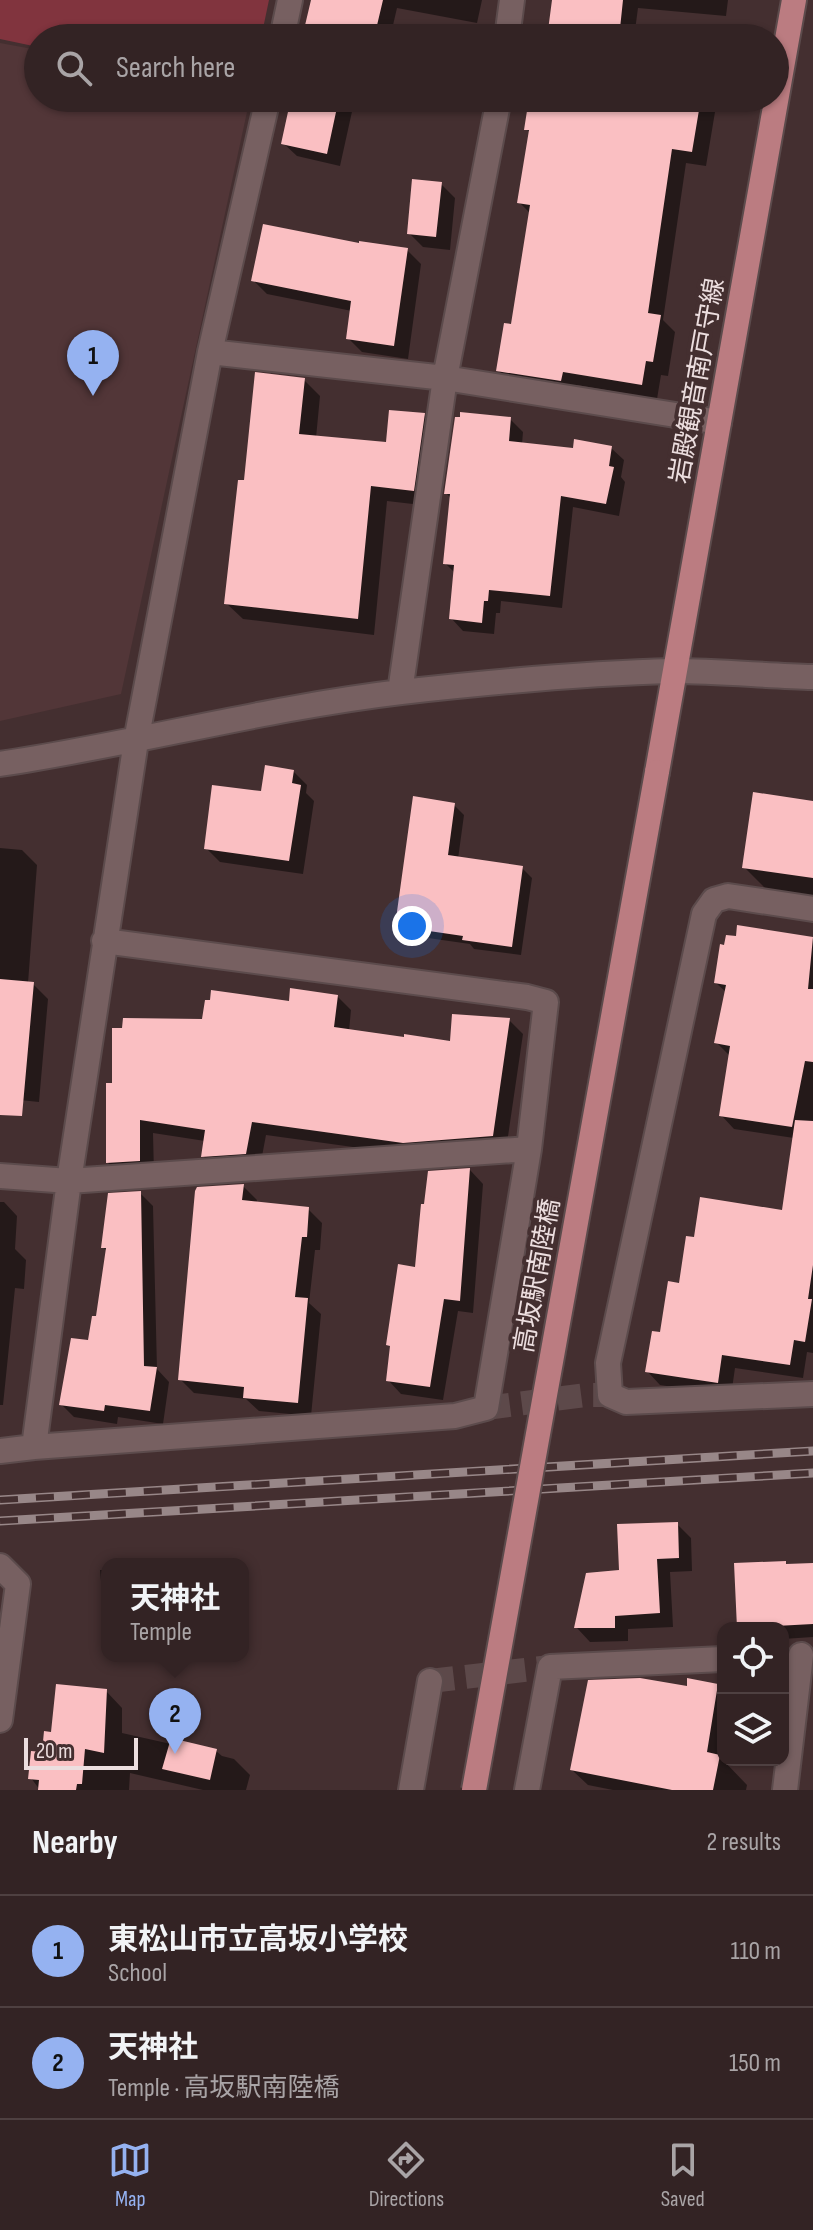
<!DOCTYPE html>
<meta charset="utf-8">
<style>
body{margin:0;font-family:"Sofia Sans Condensed","Noto Sans JP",sans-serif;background:#3b2b2c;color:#f1f3f6}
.controls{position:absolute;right:24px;bottom:24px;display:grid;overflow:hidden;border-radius:16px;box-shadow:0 2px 6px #0004}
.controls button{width:72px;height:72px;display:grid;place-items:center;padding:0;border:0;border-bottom:2px solid #4e4041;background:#332324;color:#f1f3f6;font:40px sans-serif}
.scale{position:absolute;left:24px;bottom:20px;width:114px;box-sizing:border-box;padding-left:8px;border:4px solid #ecdedf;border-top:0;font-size:22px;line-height:28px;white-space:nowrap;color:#ecdedf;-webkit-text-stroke:6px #442f30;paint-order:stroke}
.you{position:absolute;left:412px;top:926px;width:28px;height:28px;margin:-20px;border:6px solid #fff;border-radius:50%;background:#1a73e8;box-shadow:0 0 0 12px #1a73e833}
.badge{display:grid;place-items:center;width:52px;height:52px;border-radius:50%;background:#95b2f1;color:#111;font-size:26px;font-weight:700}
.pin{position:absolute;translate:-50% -66px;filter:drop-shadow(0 2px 4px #0008)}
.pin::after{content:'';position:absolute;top:42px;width:28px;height:24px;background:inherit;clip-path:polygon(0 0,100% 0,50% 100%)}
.popup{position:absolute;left:101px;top:1558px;width:148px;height:104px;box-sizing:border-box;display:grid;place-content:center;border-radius:16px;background:#332324;filter:drop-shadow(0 2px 6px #0005);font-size:26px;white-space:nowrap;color:#a9a4a6}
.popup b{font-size:30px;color:#f1f3f6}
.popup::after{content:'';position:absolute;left:50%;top:100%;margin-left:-16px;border:16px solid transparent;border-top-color:#332324}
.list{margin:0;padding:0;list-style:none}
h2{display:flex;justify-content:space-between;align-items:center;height:104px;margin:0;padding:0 32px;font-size:34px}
h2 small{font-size:26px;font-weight:400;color:#a9a4a6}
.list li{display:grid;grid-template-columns:52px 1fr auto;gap:24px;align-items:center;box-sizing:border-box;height:112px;padding:0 32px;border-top:2px solid #4e4041}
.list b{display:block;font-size:30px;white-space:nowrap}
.list p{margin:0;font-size:26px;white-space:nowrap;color:#a9a4a6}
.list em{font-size:26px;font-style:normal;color:#a9a4a6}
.icon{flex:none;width:44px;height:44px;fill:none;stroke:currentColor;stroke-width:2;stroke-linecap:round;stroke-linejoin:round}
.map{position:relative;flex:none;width:813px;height:1790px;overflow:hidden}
.search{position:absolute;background:#332324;box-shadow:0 2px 6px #0004;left:24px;right:24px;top:24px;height:88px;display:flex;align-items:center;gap:20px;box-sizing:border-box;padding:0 28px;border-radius:44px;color:#a9a4a6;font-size:30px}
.sheet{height:328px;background:#332324}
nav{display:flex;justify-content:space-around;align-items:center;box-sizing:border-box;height:112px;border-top:2px solid #4e4041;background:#332324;font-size:22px;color:#a9a4a6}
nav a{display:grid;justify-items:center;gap:4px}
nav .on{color:#95b2f1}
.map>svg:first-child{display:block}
</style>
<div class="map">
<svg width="813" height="1790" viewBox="0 0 813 1790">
<rect width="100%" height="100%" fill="#442f30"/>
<path fill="#523638" d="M0 43 38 50V98H250L121 694 0 721Z"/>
<path fill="#81343e" d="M0 0H269L261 38H38V47L0 39Z"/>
<path fill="#0007" d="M313 0H482L477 23 397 8 390 38H305Z
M553 0H728L726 16 638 8 634 38H548Z
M459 26 488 29 497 38H457Z
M293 98H355L340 166 297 156 283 143Z
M462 98H496L495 104 465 101Z
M531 98H708L716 106 706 166 686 163 663 320 675 332 668 376 661 375 657 399 577 385 575 395 513 385 498 370 513 326 531 214 519 202 531 133 526 129Z
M441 184 455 198 450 250 423 247 409 233Z
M361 246 407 250 421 264 408 359 362 352 348 338 352 311 267 294 253 280Z
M304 380 320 396 316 438 388 445 424 415 440 432 430 506 387 501 374 635 243 619 226 603Z
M510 419 523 432 522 444 574 450 611 448 624 460 621 477 625 482 619 516 573 507 562 608 501 601 500 613H496L494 634 463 631 451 618 455 573 445 563 452 499 446 493Z
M293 771 307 785 306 793 314 801 303 874 220 862 206 848 263 793Z
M813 803V897L767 890 744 867Z
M454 805 464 815 458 859 522 868 532 878 521 955 474 949 470 944 407 935 397 925Z
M0 848 22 850 37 865 28 983 33 984 48 999 39 1102 0 1098Z
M739 927 813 939V1353L807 1352 803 1378 735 1368 731 1396 660 1385 647 1371 681 1285 696 1239 783 1212 794 1138 734 1129 721 1115 730 1056 716 1042 727 993 716 983 737 938Z
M337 996 351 1010 349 1031 452 1043 509 1020 523 1034 506 1150 418 1156 266 1135 260 1167 217 1170 203 1156 205 1141 153 1133 154 1174 122 1176 108 1163 114 1085 204 1021Z
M470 1170 483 1184 473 1313 458 1311 443 1400 401 1394 388 1380 417 1270Z
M243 1186 257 1200 256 1204 308 1209 322 1223 320 1250H315L309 1303 321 1314 311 1416 259 1411 246 1399 194 1393 180 1379Z
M140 1193 153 1206 157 1369 169 1382 163 1424 118 1417 117 1424 74 1417 61 1404 98 1319 108 1252 103 1247Z
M0 1202H4L17 1216 15 1249 26 1260 24 1289 15 1288 3 1405H0Z
M677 1524 691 1538 692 1571 670 1572 673 1627 628 1629V1641L590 1642 577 1628 621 1572Z
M813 1565V1637L783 1639V1628L739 1627 788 1566Z
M100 1570H107V1627L105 1625Z
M717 1685 723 1691V1760L747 1785 746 1790H613L588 1785 572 1770 688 1688Z
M106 1691 122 1708V1733L171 1744 216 1751 222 1756 234 1759 250 1775 246 1790H203L130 1773 129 1790H40L31 1778 52 1734Z"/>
<path fill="#fabfc2" d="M311 0H383L374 38H302Z
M552 0H623L619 38H547Z
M291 98H339L327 154 281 144Z
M529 98H701L692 152 672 149 648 313 661 315 653 362 646 361 642 385 563 372 561 381 496 371 504 323 511 324 530 205 517 203 529 130H524Z
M412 179 442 182 436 237 407 234Z
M263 224 359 243V241L408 248 394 346 346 339 351 301 251 281Z
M255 372 305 378 299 434 386 442 389 410 425 413 414 491 371 486 358 619 224 604 238 480H244Z
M460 412 511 417 509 441 573 448 574 439 612 446 609 466 614 467 606 504 561 496 550 596 489 590 488 601H484L482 623 449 619 454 565 443 564 450 494H444L455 417H460Z
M265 765 294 770 292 783 301 785 289 861 204 849 212 785 261 791Z
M753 792 813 801V878L742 868Z
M413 796 455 803 448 855 523 866 512 947 462 940 463 936 395 926Z
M737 925 813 937 808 989H813V1062L805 1061 792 1127 719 1116 730 1046 714 1043 726 985 714 983 720 944 724 945 726 935 736 936Z
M0 979 34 982 22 1116 0 1115Z
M290 988 338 995 334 1027 404 1037V1034L450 1041 452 1014 510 1018 493 1136 403 1143 252 1122 246 1154 201 1157 205 1130 140 1120V1161L106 1163V1083H112V1028H122L123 1018 202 1019 205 1000H210L211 990 289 1001Z
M795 1120 813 1121V1265L808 1299H812L805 1342 794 1340 790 1365 722 1355 718 1383 645 1372 652 1331 660 1332 668 1281 679 1283 686 1236 694 1237 700 1197 782 1210Z
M470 1168 460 1301 444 1299 430 1387 386 1381 390 1346 386 1345 398 1264 415 1267 421 1204H424L428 1171Z
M244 1184 242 1200 309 1207 307 1237H302L295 1297 308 1298 298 1403 243 1398 244 1387 178 1380 195 1191 197 1187Z
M141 1191 144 1366 157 1367 150 1411 105 1405 104 1411 59 1405 71 1338 88 1340 92 1316H96L106 1248H101L108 1193Z
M678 1522 679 1558 657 1559 660 1613 615 1616V1628H574L586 1573 619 1570 617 1524Z
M786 1561V1564L813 1563V1624L737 1628 734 1563Z
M640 1678 687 1686V1678L718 1684 707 1752 720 1755 713 1790H672L570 1770 588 1680Z
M56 1684 107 1689 104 1753 85 1749 82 1784H77L76 1790H38L39 1780 28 1779 31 1751 42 1752 44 1731 51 1732Z
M171 1738 217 1749 210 1780 162 1769Z"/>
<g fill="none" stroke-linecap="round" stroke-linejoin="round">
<path stroke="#5d494a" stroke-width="24" stroke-dasharray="24 12" stroke-linecap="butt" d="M486 1408 586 1395H610
M430 1681 550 1667"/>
<g stroke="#5c4b4c" stroke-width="28">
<path id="minor" d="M282 38 290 0
M507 38 512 0
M210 352 445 378 719 422
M400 692 445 378 499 98
M0 764C134 744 266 708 401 692 491 682 583 673 673 671 720 671 767 676 813 677
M813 909 728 896 714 900 704 914 608 1363 610 1395 626 1402 813 1394
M104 941 527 997 546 1002 529 1149 486 1408 455 1416 34 1447 69 1181 136 741 210 352 268 98
M0 1176 69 1181 529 1149
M0 1451 34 1447
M0 1566 18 1584 0 1720
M411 1790 430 1681
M527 1790 550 1667 723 1659
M785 1790 801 1655"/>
</g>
<g stroke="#5c4b4c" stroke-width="28">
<path id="major" d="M657 772 794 0"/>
</g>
<use href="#minor" stroke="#776061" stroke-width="24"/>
<use href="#major" stroke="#bb7c81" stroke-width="24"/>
<g stroke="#988788" stroke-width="9">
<path id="rail" d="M0 1500 813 1451
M0 1521 813 1473"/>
</g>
<use href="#rail" stroke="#442f30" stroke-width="6" stroke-dasharray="18" stroke-linecap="butt"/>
<g stroke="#5c4b4c" stroke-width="28" stroke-linecap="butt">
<path id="major-bridge" d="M474 1790 657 772"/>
</g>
<use href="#major-bridge" stroke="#bb7c81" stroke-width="24"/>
</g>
<g text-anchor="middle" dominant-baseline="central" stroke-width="8" stroke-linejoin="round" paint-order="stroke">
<g font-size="26" fill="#ecdedf" stroke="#442f30">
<text transform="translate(698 381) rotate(-80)">岩殿観音南戸守線</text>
<text transform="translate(538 1276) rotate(-80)">高坂駅南陸橋</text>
</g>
</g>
</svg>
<div class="controls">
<button><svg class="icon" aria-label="locate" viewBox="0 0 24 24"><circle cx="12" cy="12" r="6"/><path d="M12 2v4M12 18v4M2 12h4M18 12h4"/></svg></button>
<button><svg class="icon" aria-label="layers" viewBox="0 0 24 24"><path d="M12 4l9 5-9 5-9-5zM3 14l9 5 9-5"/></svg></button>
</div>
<div class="scale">20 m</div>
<div class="you"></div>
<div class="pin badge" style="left:93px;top:396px">1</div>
<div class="pin badge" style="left:175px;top:1754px">2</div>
<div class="popup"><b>天神社</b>Temple</div>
<div class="search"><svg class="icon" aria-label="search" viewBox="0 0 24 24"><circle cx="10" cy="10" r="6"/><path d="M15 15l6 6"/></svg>Search here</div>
</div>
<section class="sheet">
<h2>Nearby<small>2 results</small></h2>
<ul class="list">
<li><span class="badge">1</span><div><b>東松山市立高坂小学校</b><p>School</p></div><em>110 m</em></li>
<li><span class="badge">2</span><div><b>天神社</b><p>Temple · 高坂駅南陸橋</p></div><em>150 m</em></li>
</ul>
</section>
<nav>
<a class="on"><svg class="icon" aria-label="map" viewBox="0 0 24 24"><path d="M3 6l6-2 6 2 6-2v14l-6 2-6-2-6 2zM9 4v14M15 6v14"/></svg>Map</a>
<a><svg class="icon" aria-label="directions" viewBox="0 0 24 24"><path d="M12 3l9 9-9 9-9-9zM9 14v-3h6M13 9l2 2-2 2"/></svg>Directions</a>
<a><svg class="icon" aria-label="saved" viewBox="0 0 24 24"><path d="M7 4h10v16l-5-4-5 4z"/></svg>Saved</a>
</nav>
